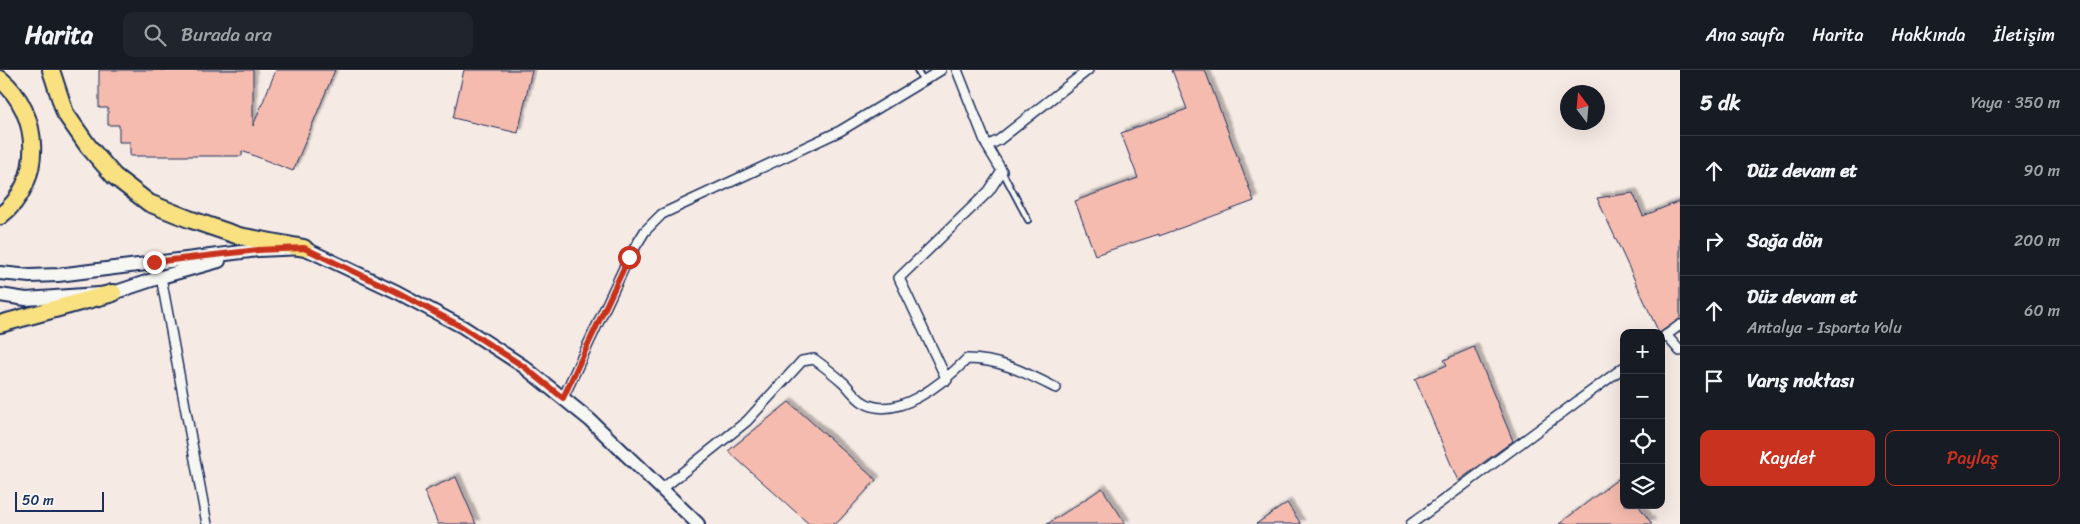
<!DOCTYPE html>
<html lang="tr">
<meta charset="utf-8">
<style>
body{margin:0;font-family:Sriracha,sans-serif;background:#20242c;color:#f1f3f6}
.controls{position:absolute;right:15px;bottom:15px;display:grid;overflow:hidden;border-radius:10px;box-shadow:0 5px 20px #0002}
.controls button{width:45px;height:45px;display:grid;place-items:center;padding:0;border:0;border-bottom:1px solid #363941;background:#171b24;color:#f1f3f6;font:25px sans-serif}
.compass{position:absolute;left:1560px;top:15px;width:45px;height:45px;border-radius:50%;background:#171b24;box-shadow:0 5px 20px #0002;rotate:344deg}
.scale{position:absolute;left:15px;bottom:12px;width:89px;box-sizing:border-box;padding-left:5px;border:2px solid #1b2f5e;border-top:0;font-size:14px;line-height:18px;white-space:nowrap;color:#1b2f5e;-webkit-text-stroke:4px #f6f6f2;paint-order:stroke}
.stop{position:absolute;width:15px;height:15px;margin:-11px;border:4px solid #c8321e;border-radius:50%;background:#fff}
.stop.end{background:#c8321e;border-color:#fff;box-shadow:0 1px 5px #0008}
.list{margin:0;padding:0;list-style:none}
h2{display:flex;justify-content:space-between;align-items:center;height:65px;margin:0;padding:0 20px;font-size:21px}
h2 small{font-size:16px;font-weight:400;color:#9ea1a6}
.list li{display:grid;grid-template-columns:32px 1fr auto;gap:15px;align-items:center;box-sizing:border-box;height:70px;padding:0 20px;border-top:1px solid #363941}
.list b{display:block;font-size:19px;white-space:nowrap}
.list p{margin:0;font-size:16px;white-space:nowrap;color:#9ea1a6}
.list em{font-size:16px;font-style:normal;color:#9ea1a6}
.actions{display:flex;gap:10px;padding:15px 20px}
.actions a{flex:1;padding:11px 0;border:1px solid #c8321e;border-radius:10px;text-align:center;font-size:18px;color:#c8321e}
.actions .main{background:#c8321e;color:#fff}
.icon{flex:none;width:28px;height:28px;fill:none;stroke:currentColor;stroke-width:2;stroke-linecap:round;stroke-linejoin:round}
.map{position:relative;flex:none;width:1680px;height:454px;overflow:hidden}
header{display:flex;align-items:center;gap:30px;box-sizing:border-box;height:70px;padding:0 25px;background:#171b24;border-bottom:1px solid #363941}
header strong{font-size:24px}
nav{display:flex;gap:28px;margin-inline-start:auto;font-size:18px}
.search{width:350px;height:45px;background:#20242c;display:flex;align-items:center;gap:12px;box-sizing:border-box;padding:0 18px;border-radius:10px;color:#9ea1a6;font-size:19px}
main{display:flex}
aside{flex:1;background:#171b24}
.map>svg:first-child{display:block}
</style>
<header>
<strong>Harita</strong>
<div class="search"><svg class="icon" aria-label="search" viewBox="0 0 24 24"><circle cx="10" cy="10" r="6"/><path d="M15 15l6 6"/></svg>Burada ara</div>
<nav><a>Ana sayfa</a><a>Harita</a><a>Hakkında</a><a>İletişim</a></nav>
</header>
<main>
<div class="map">
<svg width="1680" height="454" viewBox="0 0 1680 454">
<defs>
<filter id="shadow"><feDropShadow dx="4" dy="-4" stdDeviation="1" flood-color="#0004"/></filter>
</defs>
<rect width="100%" height="100%" fill="#f6eae4"/>
<filter id="ink" filterUnits="userSpaceOnUse"><feTurbulence type="fractalNoise" baseFrequency=".02" numOctaves="2"/><feDisplacementMap in="SourceGraphic" scale="10" xChannelSelector="R" yChannelSelector="G"/><feConvolveMatrix kernelMatrix="1 2 1 2 8 2 1 2 1" color-interpolation-filters="sRGB"/></filter>
<g filter="url(#ink)">
<path fill="#f5bbae" stroke="#1b2f5e" filter="url(#shadow)" d="M99 0H253V56L276 0H335L293 101 242 81V86H130V72H119V55H108V38H99Z
M464 0H532L518 63 453 48Z
M1172 0H1205L1254 131 1159 166V164L1095 185 1075 131 1138 108 1121 63 1187 39Z
M1633 123 1643 146 1680 131V249L1659 263 1597 128Z
M1474 277 1513 371 1458 411 1415 309 1447 295 1444 290Z
M789 332 876 410 836 454H809L728 381Z
M456 407 476 454H438L424 421Z
M1618 409 1624 417V435H1638L1652 454H1559Z
M1102 418 1126 454H1047L1080 433Z
M1287 433 1301 454H1256Z"/>
<g fill="none" stroke-linecap="round" stroke-linejoin="round">
<g stroke="#1b2f5e" stroke-width="8">
<path id="lane" d="M917 0 923 11
M1002 101 1028 150"/>
</g>
<g stroke="#1b2f5e" stroke-width="12">
<path id="street" d="M987 76 999 70 1088 0
M161 207 207 454
M1666 265 1680 281
M1661 269 1680 255
M947 310 899 208 989 121 1002 101 987 76 957 0
M563 328 629 187 645 161 662 144 840 61 941 0
M662 419 747 351 802 291 814 289C825 297 834 304 844 313 850 319 856 328 863 332 896 353 945 311 967 289 1000 289 1026 303 1056 318
M1411 454 1624 297"/>
</g>
<g stroke="#1b2f5e" stroke-width="16">
<path id="secondary" d="M0 203 30 206 58 205 258 180 304 178 397 222 463 257 523 296 590 350 698 454
M0 225 26 229 113 223 161 207 219 191"/>
</g>
<g stroke="#1b2f5e" stroke-width="20">
<path id="highway" d="M51 0 65 43 88 76 114 106 149 133 189 149 239 166 304 178
M0 9C42 43 44 113 0 146
M0 254 113 223"/>
</g>
<use href="#lane" stroke="#f6f6f2" stroke-width="4.5"/>
<use href="#street" stroke="#f6f6f2" stroke-width="9"/>
<use href="#secondary" stroke="#f6f6f2" stroke-width="12"/>
<use href="#highway" stroke="#f9e181" stroke-width="16"/>
</g>
</g>
<g fill="none" stroke-linecap="round" stroke-linejoin="round" filter="url(#ink)">
<path stroke="#c8321e" stroke-width="6" d="M154 192 258 180 304 178 397 222 462 257 523 296 563 328 629 187"/>
</g>
</svg>
<div class="controls">
<button>+</button>
<button>−</button>
<button><svg class="icon" aria-label="locate" viewBox="0 0 24 24"><circle cx="12" cy="12" r="6"/><path d="M12 2v4M12 18v4M2 12h4M18 12h4"/></svg></button>
<button><svg class="icon" aria-label="layers" viewBox="0 0 24 24"><path d="M12 4l9 5-9 5-9-5zM3 14l9 5 9-5"/></svg></button>
</div>
<svg class="compass" viewBox="-18 -18 36 36"><path d="M0-13l5 13h-10z" fill="#e53935"/><path d="M0 13l5-13h-10z" fill="#9ea1a6"/></svg>
<div class="scale">50 m</div>
<div class="stop" style="left:629px;top:187px"></div>
<div class="stop end" style="left:154px;top:192px"></div>
</div>
<aside>
<h2>5 dk<small>Yaya · 350 m</small></h2>
<ul class="list">
<li><svg class="icon" aria-label="ahead" viewBox="0 0 24 24"><path d="M12 20V5M6 11l6-6 6 6"/></svg><div><b>Düz devam et</b></div><em>90 m</em></li>
<li><svg class="icon" aria-label="right" viewBox="0 0 24 24"><path d="M7 20v-9h11M14 6l5 5-5 5"/></svg><div><b>Sağa dön</b></div><em>200 m</em></li>
<li><svg class="icon" aria-label="ahead" viewBox="0 0 24 24"><path d="M12 20V5M6 11l6-6 6 6"/></svg><div><b>Düz devam et</b><p>Antalya - Isparta Yolu</p></div><em>60 m</em></li>
<li><svg class="icon" aria-label="arrive" viewBox="0 0 24 24"><path d="M6 21V4h12l-3 4 3 4H6"/></svg><div><b>Varış noktası</b></div></li>
</ul>
<div class="actions"><a class="main">Kaydet</a><a>Paylaş</a></div>
</aside>
</main>
